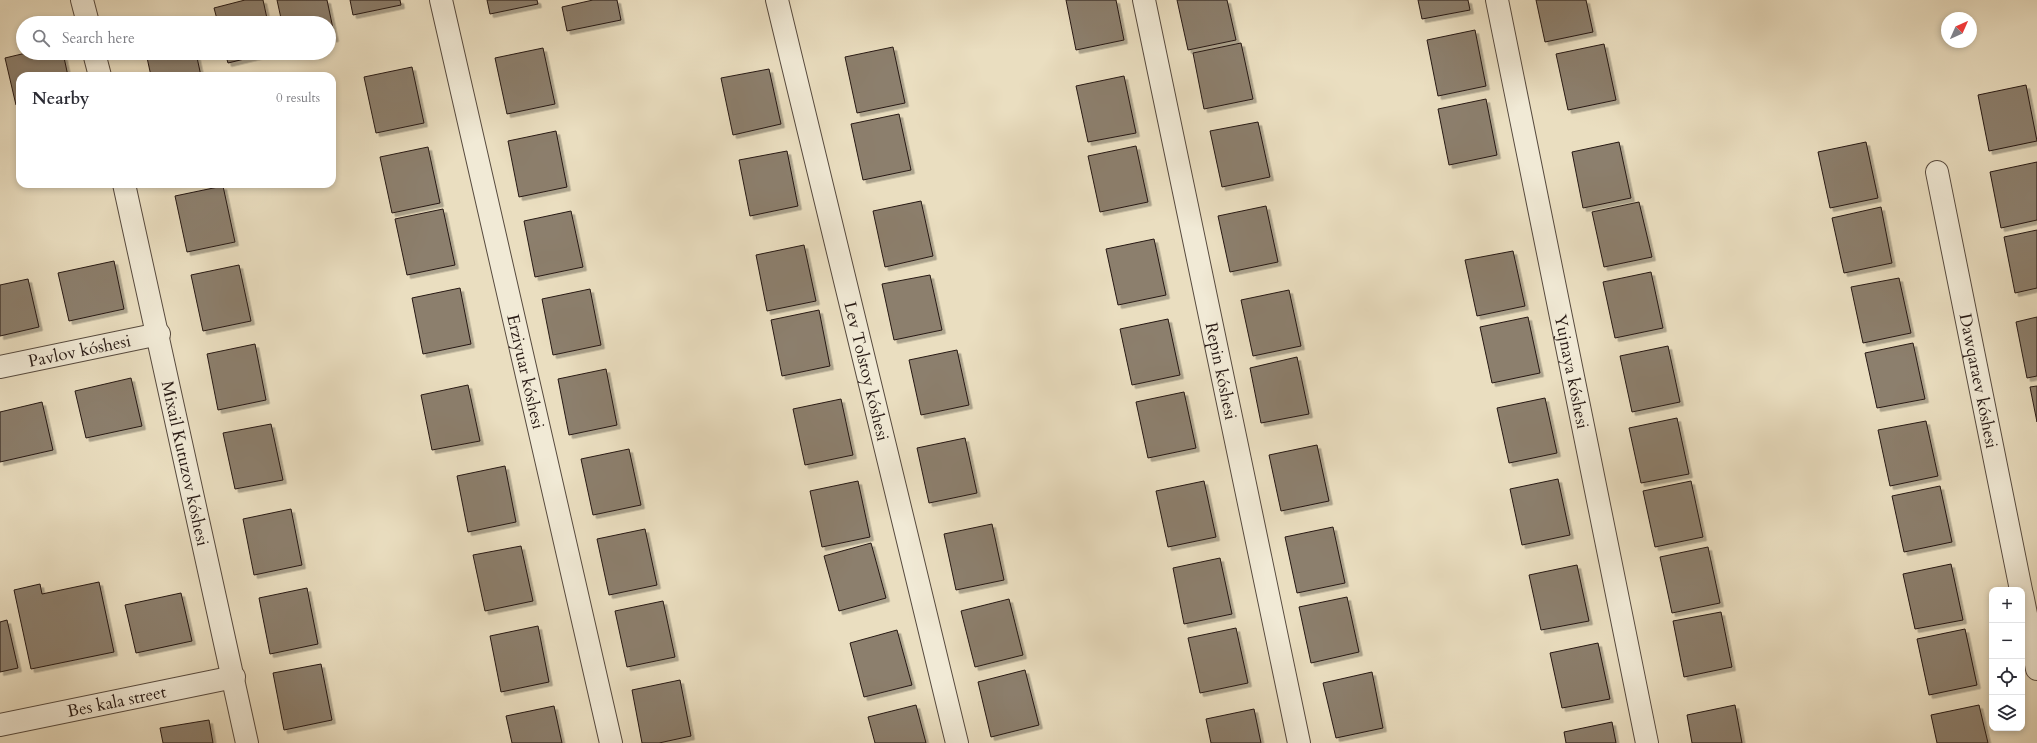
<!DOCTYPE html>
<meta charset="utf-8">
<style>
body{margin:0;font-family:Cardo,serif;background:#f7f7f7;color:#2b2b33}
.controls{position:absolute;right:12px;bottom:12px;display:grid;overflow:hidden;border-radius:8px;box-shadow:0 2px 6px #0003}
.controls button{width:36px;height:36px;display:grid;place-items:center;padding:0;border:0;border-bottom:1px solid #e1e1e2;background:#fff;color:#2b2b33;font:20px sans-serif}
.compass{position:absolute;left:1941px;top:12px;width:36px;height:36px;border-radius:50%;background:#fff;box-shadow:0 2px 6px #0003;rotate:45deg}
.list{margin:0;padding:0;list-style:none}
h2{display:flex;justify-content:space-between;align-items:center;height:52px;margin:0;padding:0 16px;font-size:17px}
h2 small{font-size:13px;font-weight:400;color:#7c7c81}
.icon{flex:none;width:22px;height:22px;fill:none;stroke:currentColor;stroke-width:2;stroke-linecap:round;stroke-linejoin:round}
.map{position:relative;flex:none;width:2037px;height:743px;overflow:hidden}
.search{position:absolute;background:#fff;box-shadow:0 2px 6px #0003;left:16px;top:16px;width:320px;height:44px;display:flex;align-items:center;gap:10px;box-sizing:border-box;padding:0 14px;border-radius:22px;color:#7c7c81;font-size:15px}
.panel{position:absolute;background:#fff;box-shadow:0 2px 6px #0003;left:16px;top:72px;width:320px;height:116px;border-radius:12px}
.map>svg:first-child{display:block}
</style>
<div class="map">
<svg width="2037" height="743" viewBox="0 0 2037 743">
<defs>
<filter id="shadow"><feDropShadow dx="3.5" dy="3.5" stdDeviation="0" flood-color="#0004"/></filter>
</defs>
<rect width="100%" height="100%" fill="#eadec0"/>
<filter id="stains"><feTurbulence type="fractalNoise" baseFrequency=".005" numOctaves="4"/><feColorMatrix values="0 0 0 0 .2 0 0 0 0 .09 0 0 0 0 .02 0 0 0 .5 -.17"/></filter>
<radialGradient id="worn" r=".72"><stop offset=".6" stop-color="#630" stop-opacity="0"/><stop offset="1" stop-color="#630" stop-opacity=".3"/></radialGradient>
<path fill="#8c7f6d" stroke="#261813" filter="url(#shadow)" d="M245 0H263L268 23H218L214 8Z
M277 0H327L335 38 329 39V23H282Z
M350 0H400L401 5 353 15Z
M487 0H537L538 4 490 14Z
M593 0H617L621 20 567 31 562 7Z
M1066 0H1116L1124 40 1076 50Z
M1177 0H1227L1236 40 1188 50Z
M1418 0H1468L1470 10 1422 19Z
M1536 0H1586L1593 32 1545 42Z
M1475 30 1486 86 1438 96 1427 40Z
M1241 43 1253 99 1204 109 1193 53Z
M1604 44 1616 100 1568 110 1556 54Z
M893 47 905 103 857 113 845 57Z
M543 48 555 104 507 114 495 58Z
M26 53H63L68 76H20V105H16L5 58Z
M146 53H196L201 76H151Z
M225 53H269L228 63Z
M412 67 424 123 376 133 364 77Z
M769 69 781 124 733 135 721 78Z
M1124 76 1136 133 1088 142 1076 86Z
M2026 85 2037 141 1989 151 1978 95Z
M1486 99 1497 155 1449 165 1438 109Z
M899 114 911 170 863 180 851 124Z
M1258 122 1270 177 1222 187 1210 131Z
M556 131 567 187 519 197 508 141Z
M1619 142 1631 198 1583 208 1572 152Z
M1866 142 1878 198 1830 208 1818 152Z
M1136 146 1148 202 1100 212 1088 156Z
M428 147 440 203 392 213 380 157Z
M787 151 798 206 750 216 739 160Z
M2037 162V220L2001 228 1990 172Z
M223 186 235 242 187 252 175 196Z
M921 201 933 256 885 267 873 211Z
M1639 202 1652 257 1604 267 1592 212Z
M1266 206 1278 262 1230 272 1218 216Z
M1881 207 1892 263 1844 273 1832 218Z
M443 209 455 265 407 275 395 219Z
M571 211 583 267 535 277 524 221Z
M2037 230V288L2015 293 2004 237Z
M1154 239 1166 295 1118 305 1106 249Z
M804 245 816 301 767 311 756 255Z
M1513 251 1525 306 1477 316 1465 260Z
M114 261 124 309 69 321 58 273Z
M239 265 251 321 203 331 191 275Z
M1651 272 1663 328 1615 338 1603 282Z
M930 275 942 330 894 340 882 284Z
M1899 278 1911 333 1863 343 1851 287Z
M28 279 39 327 0 336V285Z
M460 288 471 344 423 354 412 298Z
M590 289 601 345 553 355 542 299Z
M1289 290 1301 346 1253 356 1241 300Z
M819 310 830 366 782 376 771 320Z
M1528 317 1540 373 1492 383 1480 327Z
M2037 317V376L2027 378 2016 322Z
M1168 319 1180 375 1132 385 1120 329Z
M1913 343 1925 399 1877 408 1865 353Z
M255 344 266 400 218 410 207 354Z
M1668 346 1680 402 1632 412 1620 356Z
M957 350 969 405 921 415 909 360Z
M1297 357 1309 414 1261 423 1250 368Z
M606 369 617 425 569 435 558 379Z
M131 378 142 426 86 438 75 391Z
M468 385 480 441 432 450 421 395Z
M2037 386V422L2030 387Z
M1184 392 1196 448 1148 458 1136 402Z
M1545 398 1557 453 1509 463 1497 408Z
M841 399 853 455 805 465 793 409Z
M42 402 53 450 0 462V412Z
M1677 418 1689 474 1641 483 1629 428Z
M1926 421 1938 476 1890 486 1878 430Z
M271 424 283 480 235 489 223 433Z
M965 438 977 493 929 503 917 448Z
M1317 445 1329 501 1281 511 1269 455Z
M629 449 641 505 593 515 581 459Z
M505 466 516 522 468 532 457 476Z
M1558 479 1570 535 1522 545 1510 489Z
M858 481 870 537 822 547 810 491Z
M1204 481 1216 537 1168 547 1156 491Z
M1691 481 1703 537 1655 547 1643 491Z
M1940 486 1952 542 1904 552 1892 496Z
M291 509 302 565 254 575 243 519Z
M992 524 1004 580 956 590 944 534Z
M1333 527 1345 583 1297 593 1285 537Z
M645 529 657 585 609 595 597 539Z
M871 543 886 598 839 611 824 556Z
M521 546 533 601 485 611 473 555Z
M1708 547 1720 603 1672 613 1660 557Z
M1220 558 1232 614 1184 624 1173 568Z
M1951 564 1963 620 1915 629 1903 574Z
M1577 565 1589 621 1541 630 1529 575Z
M99 582 114 652 31 669 14 590 40 584 42 594Z
M307 588 318 644 270 654 259 598Z
M181 593 192 641 136 653 125 605Z
M1347 597 1359 652 1311 663 1299 607Z
M1009 599 1023 655 975 667 961 611Z
M663 601 675 657 627 667 615 611Z
M1721 612 1732 667 1684 677 1673 621Z
M7 620 18 668 0 672V622Z
M538 626 549 682 501 692 490 636Z
M1236 628 1248 683 1200 693 1188 638Z
M1965 629 1977 685 1929 695 1917 639Z
M897 630 912 685 864 697 850 643Z
M1598 643 1610 699 1562 708 1550 653Z
M321 664 332 720 284 730 273 673Z
M1025 670 1039 725 991 737 978 682Z
M1372 672 1383 728 1336 738 1323 683Z
M680 680 691 736 659 743H642L632 690Z
M916 705 926 743H875L868 717Z
M1735 705 1742 743H1692L1687 715Z
M1979 705 1988 743H1937L1931 715Z
M554 706 562 743H512L506 716Z
M1254 709 1261 743H1211L1206 719Z
M209 720 213 743H163L160 728Z
M1612 722 1616 743H1566L1564 732Z"/>
<g fill="none" stroke-linecap="round" stroke-linejoin="round">
<g stroke="#574a3e" stroke-width="24">
<g id="street">
<path d="M82 0 88 23"/>
<path id="s1" d="M441 0 611 743"/>
<path id="s2" d="M777 0 957 743"/>
<path id="s3" d="M1144 0 1299 743"/>
<path id="s4" d="M1497 0 1647 743"/>
<path d="M94 53 100 76"/>
<path id="s5" d="M1937 172 2021 590"/>
<path id="s6" d="M124 184 247 743"/>
<path id="s7" d="M0 367 159 334"/>
<path d="M2022 594 2037 669"/>
<path id="s8" d="M0 725 234 677"/>
</g>
</g>
<use href="#street" stroke="#f1ead6" stroke-width="22"/>
</g>
<g text-anchor="middle" dominant-baseline="central" stroke-width="3" stroke-linejoin="round" paint-order="stroke">
<g font-size="17" fill="#261813" stroke="#f1ead6">
<text stroke="none"><textPath href="#s7" startOffset="81">Pavlov kóshesi</textPath></text>
<text stroke="none"><textPath href="#s1" startOffset="381">Erziyuar kóshesi</textPath></text>
<text stroke="none"><textPath href="#s2" startOffset="382">Lev Tolstoy kóshesi</textPath></text>
<text stroke="none"><textPath href="#s3" startOffset="379">Repin kóshesi</textPath></text>
<text stroke="none"><textPath href="#s4" startOffset="379">Yujnaya kóshesi</textPath></text>
<text stroke="none"><textPath href="#s5" startOffset="213">Dawqaraev kóshesi</textPath></text>
<text stroke="none"><textPath href="#s6" startOffset="286">Mixail Kutuzov kóshesi</textPath></text>
<text stroke="none"><textPath href="#s8" startOffset="119">Bes kala street</textPath></text>
</g>
</g>
<rect width="100%" height="100%" filter="url(#stains)"/>
<rect width="100%" height="100%" fill="url(#worn)"/>
</svg>
<div class="controls">
<button>+</button>
<button>−</button>
<button><svg class="icon" aria-label="locate" viewBox="0 0 24 24"><circle cx="12" cy="12" r="6"/><path d="M12 2v4M12 18v4M2 12h4M18 12h4"/></svg></button>
<button><svg class="icon" aria-label="layers" viewBox="0 0 24 24"><path d="M12 4l9 5-9 5-9-5zM3 14l9 5 9-5"/></svg></button>
</div>
<svg class="compass" viewBox="-18 -18 36 36"><path d="M0-13l5 13h-10z" fill="#e53935"/><path d="M0 13l5-13h-10z" fill="#7c7c81"/></svg>
<div class="search"><svg class="icon" aria-label="search" viewBox="0 0 24 24"><circle cx="10" cy="10" r="6"/><path d="M15 15l6 6"/></svg>Search here</div>
<section class="panel">
<h2>Nearby<small>0 results</small></h2>
<ul class="list">
</ul>
</section>
</div>
